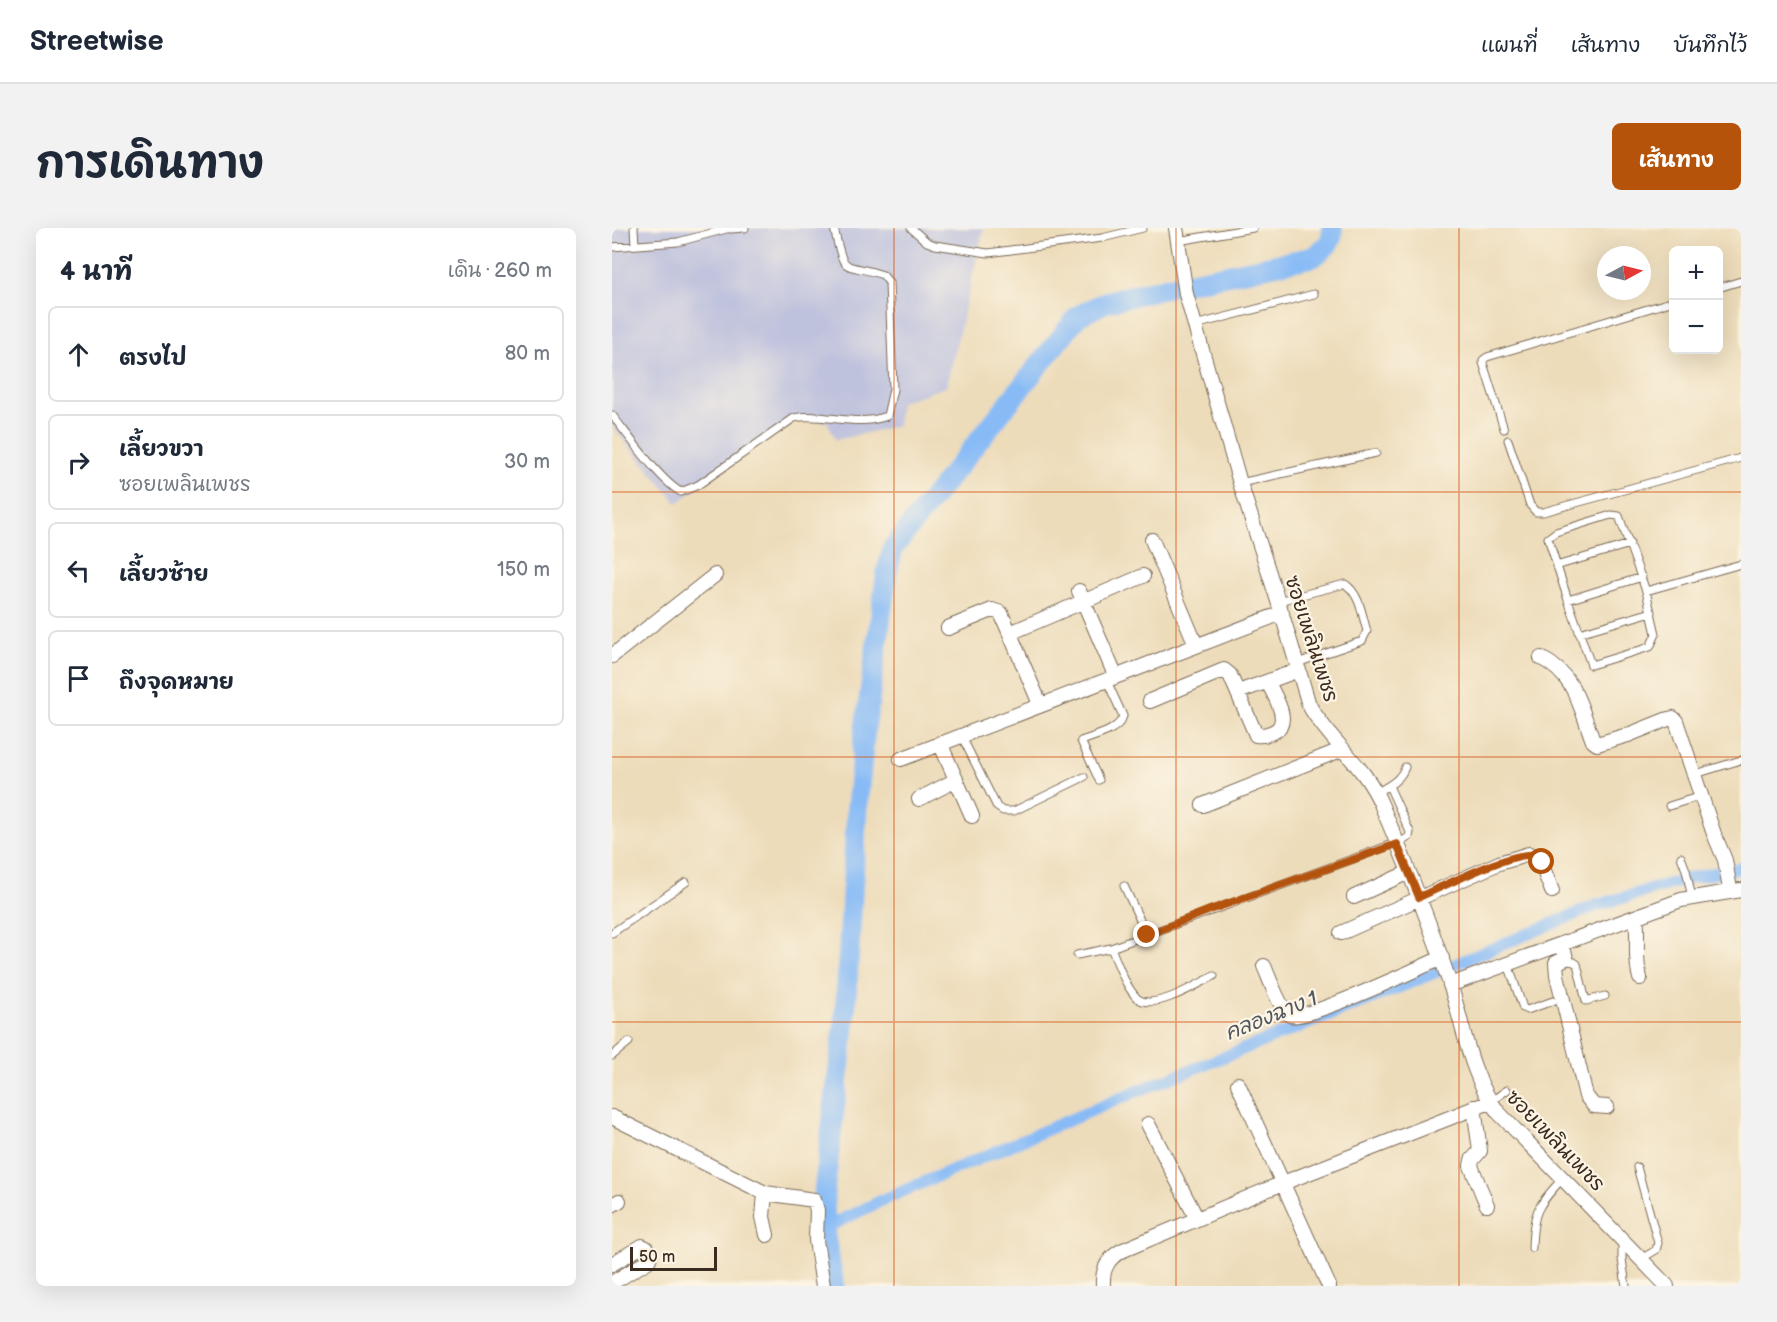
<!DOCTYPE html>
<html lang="th">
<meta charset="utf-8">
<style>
body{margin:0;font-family:"Balsamiq Sans","Playpen Sans Thai",sans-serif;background:#f2f2f3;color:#1f2937}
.controls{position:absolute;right:18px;top:18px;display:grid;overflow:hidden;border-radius:9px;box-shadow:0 6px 24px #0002}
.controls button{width:54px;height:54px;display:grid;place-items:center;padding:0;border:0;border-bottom:2px solid #e0e1e3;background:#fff;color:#1f2937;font:30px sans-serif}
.compass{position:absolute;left:985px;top:18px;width:54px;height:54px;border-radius:50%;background:#fff;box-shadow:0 6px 24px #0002;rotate:83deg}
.scale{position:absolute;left:18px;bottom:15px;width:87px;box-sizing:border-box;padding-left:6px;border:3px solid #3b2a1e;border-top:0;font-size:16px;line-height:21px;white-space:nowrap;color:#3b2a1e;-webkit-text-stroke:4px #fcf5e5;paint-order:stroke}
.stop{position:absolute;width:18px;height:18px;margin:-14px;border:4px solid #b45309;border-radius:50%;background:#fff}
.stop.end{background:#b45309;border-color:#fff;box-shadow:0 2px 6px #0008}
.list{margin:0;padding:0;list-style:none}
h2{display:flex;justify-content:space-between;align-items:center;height:78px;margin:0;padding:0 24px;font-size:26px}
h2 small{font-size:20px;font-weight:400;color:#747a83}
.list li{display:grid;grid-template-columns:39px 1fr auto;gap:18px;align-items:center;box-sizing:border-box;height:96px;margin:0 12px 12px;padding:0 12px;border:2px solid #e0e1e3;border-radius:9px}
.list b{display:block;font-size:22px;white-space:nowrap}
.list p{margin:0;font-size:20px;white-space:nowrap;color:#747a83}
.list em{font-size:20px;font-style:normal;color:#747a83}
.icon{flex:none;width:33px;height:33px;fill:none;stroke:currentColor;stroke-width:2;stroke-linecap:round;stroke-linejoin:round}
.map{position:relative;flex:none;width:1129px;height:1058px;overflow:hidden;border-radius:9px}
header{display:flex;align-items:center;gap:36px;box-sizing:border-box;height:84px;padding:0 30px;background:#fff;border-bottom:2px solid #e0e1e3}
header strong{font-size:28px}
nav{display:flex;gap:33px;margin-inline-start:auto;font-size:21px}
.intro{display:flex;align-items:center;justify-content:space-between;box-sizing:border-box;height:144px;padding:0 36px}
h1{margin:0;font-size:42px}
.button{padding:15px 27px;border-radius:9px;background:#b45309;color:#fff;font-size:21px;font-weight:700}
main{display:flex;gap:36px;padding:0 36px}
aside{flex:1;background:#fff;border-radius:9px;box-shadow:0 6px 24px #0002}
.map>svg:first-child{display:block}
</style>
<header>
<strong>Streetwise</strong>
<nav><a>แผนที่</a><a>เส้นทาง</a><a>บันทึกไว้</a></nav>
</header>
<div class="intro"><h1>การเดินทาง</h1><a class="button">เส้นทาง</a></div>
<main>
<aside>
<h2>4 นาที<small>เดิน · 260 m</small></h2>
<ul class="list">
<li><svg class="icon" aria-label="ahead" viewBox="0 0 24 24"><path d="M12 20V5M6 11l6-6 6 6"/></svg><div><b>ตรงไป</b></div><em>80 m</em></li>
<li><svg class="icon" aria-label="right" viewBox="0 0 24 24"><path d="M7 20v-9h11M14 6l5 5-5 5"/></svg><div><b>เลี้ยวขวา</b><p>ซอยเพลินเพชร</p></div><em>30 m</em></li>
<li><svg class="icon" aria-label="left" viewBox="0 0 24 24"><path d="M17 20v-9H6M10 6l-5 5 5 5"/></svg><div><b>เลี้ยวซ้าย</b></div><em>150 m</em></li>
<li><svg class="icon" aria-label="arrive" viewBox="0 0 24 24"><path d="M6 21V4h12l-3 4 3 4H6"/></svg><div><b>ถึงจุดหมาย</b></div></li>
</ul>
</aside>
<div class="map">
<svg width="1129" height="1058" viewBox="0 0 1129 1058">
<rect width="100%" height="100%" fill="#fcf5e5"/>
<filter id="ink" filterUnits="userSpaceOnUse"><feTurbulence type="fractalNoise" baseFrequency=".0167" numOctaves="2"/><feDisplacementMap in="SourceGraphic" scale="12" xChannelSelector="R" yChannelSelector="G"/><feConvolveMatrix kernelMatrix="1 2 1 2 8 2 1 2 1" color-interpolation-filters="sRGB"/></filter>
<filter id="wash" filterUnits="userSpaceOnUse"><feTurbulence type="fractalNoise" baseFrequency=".008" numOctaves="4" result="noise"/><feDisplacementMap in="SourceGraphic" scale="24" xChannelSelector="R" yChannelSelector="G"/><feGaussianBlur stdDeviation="1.35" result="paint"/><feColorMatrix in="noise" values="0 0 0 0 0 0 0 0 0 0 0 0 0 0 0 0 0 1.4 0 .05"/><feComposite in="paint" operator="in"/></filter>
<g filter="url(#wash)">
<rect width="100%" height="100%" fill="#eddcba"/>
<path fill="#bfc2dd" d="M0 0H372L334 159 288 174 285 198 224 212 215 194 183 190 65 275 0 198Z"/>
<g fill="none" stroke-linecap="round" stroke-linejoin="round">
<path stroke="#88bbf6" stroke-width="12" d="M213 1000 275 970 523 864 781 762 983 678 1082 649 1129 640"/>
<path stroke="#88bbf6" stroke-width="21" d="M222 1058 213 1008 212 965 233 790 245 578 253 501 275 343 281 320 466 88 494 74 560 58 701 29C712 21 722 14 720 0"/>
</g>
</g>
<g filter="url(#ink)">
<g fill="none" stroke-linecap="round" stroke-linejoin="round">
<g stroke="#796855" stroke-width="9">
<path id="lane" d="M22 0 23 17
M299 0 315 14 323 17 376 25 490 10 531 0
M118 1 133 0
M566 13 641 0
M0 19 66 14 118 0
M1106 60 1129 53
M583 97 702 66
M0 187C16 207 49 254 69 264L86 257 182 190C211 184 244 200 275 188L281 161 277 55 271 47C230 33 233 50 222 0
M892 201 871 135V132L875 129 1062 73
M896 212 918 277 924 284H931L1129 230
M628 255 764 225
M944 338 1018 316
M1034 363 1044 406 1038 419 979 437 956 372 936 310 944 304 999 287 1007 288 1034 363 1129 336
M956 372 1030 349
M666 373 733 356C748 366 750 387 755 403L750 413 685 435
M967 405 1040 384
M349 507 385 579 391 583H402L472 549
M1090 544 1129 532
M487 552 469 513C482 508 507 503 511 488L494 451
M764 565C776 558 788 553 793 539
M1057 578 1089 568
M1069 629 1074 642 1080 670
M512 658 535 707
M0 705 74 654
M499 720C506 736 513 758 525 770 540 784 586 756 602 748
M465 727 499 720 792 612 797 609 798 604 777 558
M954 730 957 733 962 734 965 736 974 773 993 768
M896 736 911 780 915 782 941 773
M0 828 17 814
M878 874 895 862
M1025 939 1046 1015 1044 1022 1029 1031
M1010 1014V1031L1014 1058
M920 1020C921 982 926 978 950 951"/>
</g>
<g stroke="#796855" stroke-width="16">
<path id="street" d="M564 0 574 66 628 255 666 373 697 477C717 513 753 537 769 576 794 635 818 695 838 756 852 799 858 848 886 884L1055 1058
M540 312 584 417
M467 363 503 447
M336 400 380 382 389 385 428 476
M398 405 531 348
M0 428 103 347
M929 430C964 448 968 479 981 513L985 516 1016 507 1056 491 1061 490 1064 493 1102 606 1113 632 1118 662
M626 464 687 442
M538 473 612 442 618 447 644 507C652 508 657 506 663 503 680 493 661 466 656 454
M328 515 360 588
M289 531 670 385
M307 571 344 552
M591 577 731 521
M742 669 797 644
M1024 689C1027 710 1022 729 1028 750
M729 705 887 635 917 626 927 630 940 663
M950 716 954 730 944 735 945 747 974 868 982 878 995 879
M652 738C657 749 668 782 678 787 693 794 808 739 830 730
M838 757 1069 672 1129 662
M626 856 717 1058
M862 879 868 923 860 932 859 938 875 977
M0 889 153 965 151 989 155 1007
M536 896 585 991
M153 965 202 972 205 982 204 1012 211 1058
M0 977 7 973
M0 1036 30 1018 34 1020 38 1028 36 1033 0 1055
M491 1058C490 1042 495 1031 509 1023L671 955 878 874"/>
</g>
<use href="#lane" stroke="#fff" stroke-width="7"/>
<use href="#street" stroke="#fff" stroke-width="14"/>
</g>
</g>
<g fill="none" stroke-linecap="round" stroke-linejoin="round" filter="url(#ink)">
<path stroke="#b45309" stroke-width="8" d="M535 707 598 682 785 616 807 669C833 658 899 623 923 627L930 634"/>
</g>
<path fill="none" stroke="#d7540e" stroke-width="1.5" stroke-opacity="0.55" d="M282 0V1058M564 0V1058M847 0V1058M0 264H1129M0 529H1129M0 794H1129"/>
<g text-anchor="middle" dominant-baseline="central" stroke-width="4.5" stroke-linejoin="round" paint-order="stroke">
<g font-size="20" fill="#3b2a1e" stroke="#fcf5e5">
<text transform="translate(699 411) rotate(72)">ซอยเพลินเพชร</text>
<text transform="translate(943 913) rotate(46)">ซอยเพลินเพชร</text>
</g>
<g font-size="21" font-style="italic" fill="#52565f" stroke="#fcf5e5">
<text transform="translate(659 788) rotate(-22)">คลองฉาง 1</text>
</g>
</g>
</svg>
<div class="controls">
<button>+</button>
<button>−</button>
</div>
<svg class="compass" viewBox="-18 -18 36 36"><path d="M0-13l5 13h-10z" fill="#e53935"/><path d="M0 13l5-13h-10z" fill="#747a83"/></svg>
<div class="scale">50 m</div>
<div class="stop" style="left:930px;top:634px"></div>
<div class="stop end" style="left:535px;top:707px"></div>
</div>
</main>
